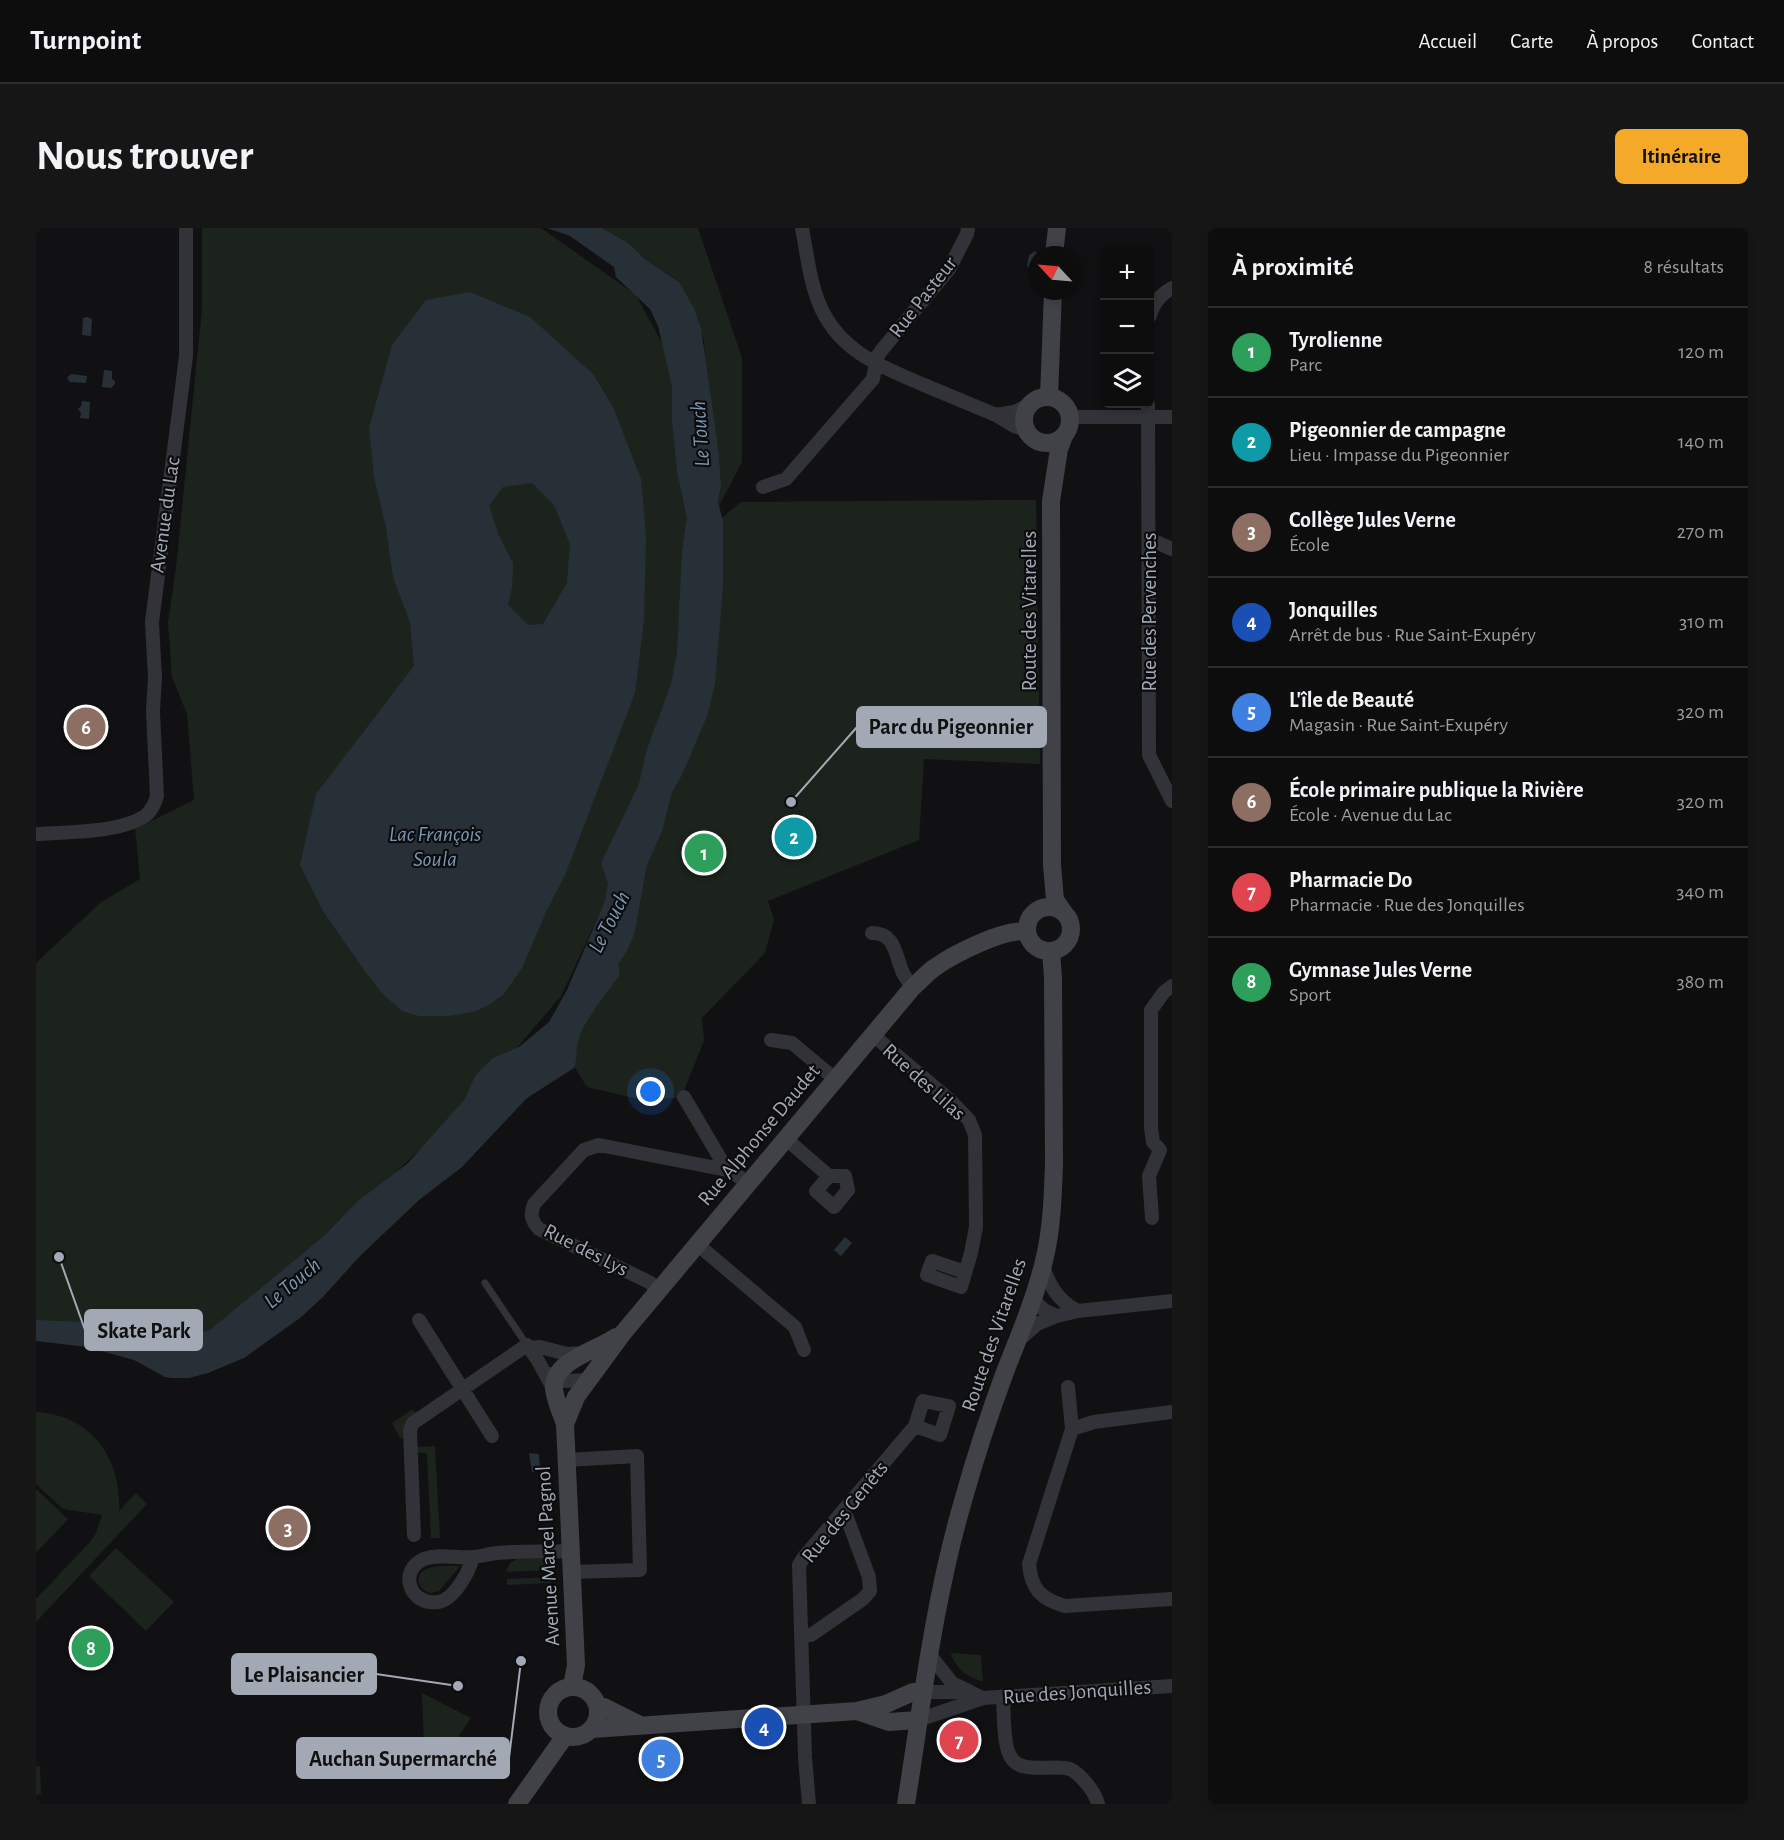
<!DOCTYPE html>
<html lang="fr">
<meta charset="utf-8">
<style>
body{margin:0;font-family:"Alegreya Sans",sans-serif;background:#161617;color:#f1f3f6}
.controls{position:absolute;right:18px;top:18px;display:grid;overflow:hidden;border-radius:9px;box-shadow:0 3px 9px #0003}
.controls button{width:54px;height:54px;display:grid;place-items:center;padding:0;border:0;border-bottom:2px solid #2d2d2e;background:#0d0d0e;color:#f1f3f6;font:30px sans-serif}
.compass{position:absolute;left:992px;top:18px;width:54px;height:54px;border-radius:50%;background:#0d0d0e;box-shadow:0 3px 9px #0003;rotate:296deg}
.you{position:absolute;left:615px;top:864px;width:21px;height:21px;margin:-15px;border:4px solid #fff;border-radius:50%;background:#1a73e8;box-shadow:0 0 0 9px #1a73e833}
.badge{display:grid;place-items:center;width:39px;height:39px;border-radius:50%;background:#f4aa28;color:#fff;font-size:20px;font-weight:700}
.pin{position:absolute;translate:-50% -50%;border:3px solid #fff;box-shadow:0 2px 6px #0006}
.list{margin:0;padding:0;list-style:none}
h2{display:flex;justify-content:space-between;align-items:center;height:78px;margin:0;padding:0 24px;font-size:26px}
h2 small{font-size:20px;font-weight:400;color:#9a9c9e}
.list li{display:grid;grid-template-columns:39px 1fr auto;gap:18px;align-items:center;box-sizing:border-box;height:90px;padding:0 24px;border-top:2px solid #2d2d2e}
.list b{display:block;font-size:22px;white-space:nowrap}
.list p{margin:0;font-size:20px;white-space:nowrap;color:#9a9c9e}
.list em{font-size:20px;font-style:normal;color:#9a9c9e}
.icon{flex:none;width:33px;height:33px;fill:none;stroke:currentColor;stroke-width:2;stroke-linecap:round;stroke-linejoin:round}
.map{position:relative;flex:none;width:1136px;height:1576px;overflow:hidden;border-radius:9px}
header{display:flex;align-items:center;gap:36px;box-sizing:border-box;height:84px;padding:0 30px;background:#0d0d0e;border-bottom:2px solid #2d2d2e}
header strong{font-size:28px}
nav{display:flex;gap:33px;margin-inline-start:auto;font-size:21px}
.intro{display:flex;align-items:center;justify-content:space-between;box-sizing:border-box;height:144px;padding:0 36px}
h1{margin:0;font-size:42px}
.button{padding:15px 27px;border-radius:9px;background:#f4aa28;color:#111;font-size:21px;font-weight:700}
main{display:flex;gap:36px;padding:0 36px}
aside{flex:1;background:#0d0d0e;border-radius:9px;box-shadow:0 3px 9px #0003}
.map>svg:first-child{display:block}
</style>
<header>
<strong>Turnpoint</strong>
<nav><a>Accueil</a><a>Carte</a><a>À propos</a><a>Contact</a></nav>
</header>
<div class="intro"><h1>Nous trouver</h1><a class="button">Itinéraire</a></div>
<main>
<div class="map">
<svg width="1136" height="1576" viewBox="0 0 1136 1576">
<rect width="100%" height="100%" fill="#111113"/>
<path fill="#1c231c" d="M166 0H505L600 67 632 126 660 260 643 446 600 608 525 768 430 880 190 1098 175 1106 0 1094V735L64 675 104 651 99 601 158 572 151 486 136 449 132 394 140 340 166 81Z
M566 0H662L706 130V234L682 280 685 253 683 226 671 151 668 113 662 90 641 52 609 31 591 14Z
M1000 272 1004 536 888 531 883 612 732 673 738 692 729 725 666 790 668 813 648 862 642 870 607 872 551 859 530 825 599 704 612 631 686 290 705 274Z
M377 1181 380 1186 368 1199 367 1210H364L356 1195Z
M0 1184C55 1187 86 1230 83 1283L100 1265 111 1276 0 1394V1371L54 1314 60 1305 66 1287 27 1281 0 1256Z
M399 1218 404 1310H395L391 1225H381V1219Z
M0 1261 32 1291 0 1325Z
M80 1320 138 1374 110 1403 53 1348Z
M481 1331H511L514 1335V1342L470 1344 474 1335Z
M424 1338 403 1363 394 1365C389 1363 385 1361 383 1355 379 1335 412 1338 424 1338Z
M514 1349 515 1355 471 1357V1351Z
M915 1425 945 1427 947 1454C932 1449 919 1441 915 1425Z
M386 1465 435 1490 411 1525 388 1514Z
M0 1538H4L5 1566 0 1567Z"/>
<path fill="#283037" fill-rule="evenodd" d="M511 0H566L591 14 609 31 643 54 658 80 665 100 683 226 685 257 682 274 687 293V358L679 456 671 488 646 547 636 564 626 603 611 637 599 704 591 723 582 736 584 746C571 766 553 785 544 807 539 818 542 830 538 840L491 870 426 939 383 972 323 1029 287 1069 264 1090 208 1130 172 1145 153 1150H136L129 1149 98 1132 51 1119 0 1113V1092L44 1094 71 1092 88 1095 125 1108 147 1105 159 1106 174 1102 288 1008 322 973 372 935 429 871 439 848 457 830 483 819 513 794 531 762 569 673 572 655 566 638V633L603 556 610 524 635 456 641 425 646 323 651 290 641 243 636 192V158L622 98 614 81 580 49 578 39 534 8Z
M999 23 1003 27H1001V41L995 42 991 38 993 27Z
M434 64 494 89 557 146 577 179 605 251 608 282 610 309 608 392 599 465 529 647 511 682 486 740 468 766 453 777 437 784 412 788H383L366 783 346 765 328 742 287 683 264 637 280 566 378 438 374 394 357 349 350 299 338 249 333 200 356 117 390 72ZM496 255 518 277 534 316 531 355 507 396 492 397 472 377 476 360 477 335 463 308 453 278 467 259Z
M51 89 56 91 55 108 46 107 47 90Z
M68 142 76 143V151L79 153V156L75 160 66 159Z
M35 146 51 148 50 155 34 154 31 150Z
M46 173 54 174 53 191 44 190 45 185 42 181 45 178Z
M809 1009 816 1015 805 1028 798 1022Z
M493 1225 503 1226 504 1243 496 1244Z"/>
<g fill="none" stroke-linecap="round" stroke-linejoin="round">
<path stroke="#323338" stroke-width="7" d="M449 1055 491 1117"/>
<path stroke="#323338" stroke-width="14" d="M766 0C771 26 774 56 785 80 805 124 846 139 888 157 912 167 936 177 960 187L978 198 990 202
M1114 88C1118 74 1124 67 1136 60
M1112 176 1113 527 1136 573
M960 187 978 184 993 177
M1034 189H1136
M727 259 750 251 837 151 841 129 845 123 913 41 931 6 932 0
M1113 311 1136 321
M0 606C31 604 83 605 109 588 116 583 119 575 121 568L117 483 119 450 116 394 150 128V0
M836 705C861 705 859 730 868 747 871 751 874 756 877 759
M837 807 915 873 933 892 939 907 940 999 935 1025 925 1059 891 1047 896 1033 929 1044
M735 812 756 815 799 851
M648 869 691 942
M749 910 793 948H809L812 962 798 979 780 963 793 948
M1116 990 1113 948 1124 922 1117 914 1115 900V782L1128 764 1136 758
M661 1016 759 1099 768 1122
M1007 1039C1014 1058 1022 1073 1042 1083
M623 1062 613 1054 503 1001C495 992 494 987 498 976L548 922 563 917 691 942 712 954
M997 1072 1008 1082 1021 1088 1042 1083 1136 1073
M383 1092 456 1208
M983 1112 1001 1096 1021 1088
M495 1120 504 1119 531 1126 548 1125
M514 1146 529 1153 552 1152
M1032 1159 1036 1201
M1136 1184 1058 1194 1036 1201 993 1336C995 1361 1005 1371 1029 1378L1136 1371
M530 1232 601 1228 604 1342 535 1344
M378 1307 374 1202 377 1195 491 1117 501 1131 518 1162
M437 1329C433 1344 418 1372 402 1374 373 1378 362 1342 388 1331 403 1325 422 1331 438 1329 446 1328 453 1326 461 1325 485 1323 510 1324 534 1323
M765 1409 775 1407 827 1371 834 1363 833 1349 811 1290 805 1285
M894 1427 916 1455 933 1463
M886 1464H934L947 1470
M967 1468C968 1484 967 1508 972 1523 980 1550 1015 1535 1034 1541 1041 1544 1046 1550 1051 1556 1056 1562 1060 1568 1062 1576
M882 1492 947 1470 1136 1458
M773 1576 769 1529 763 1337 768 1329 879 1198 887 1173 913 1178 904 1207 879 1198"/>
<path stroke="#404248" stroke-width="18" d="M1018 27 1021 0
M1013 169 1017 63
M988 192a23 23 0 1 1 46 0a23 23 0 1 1-46 0Z
M1028 208 1023 221 1015 273 1016 637 1019 672 1029 686
M991 701a22 22 0 1 1 44 0a22 22 0 1 1-44 0Z
M529 1196 540 1169 587 1105 877 759C884 753 890 746 898 740 916 727 970 699 991 704
M536 1458 540 1437 529 1196C526 1187 518 1169 518 1160 517 1132 562 1122 580 1109
M512 1484a25 25 0 1 1 50 0a25 25 0 1 1-50 0Z
M562 1479H568L604 1497
M821 1483 853 1494 882 1492
M556 1501 821 1483 850 1476 877 1464H886
M481 1576 529 1508
M870 1576C886 1475 898 1372 927 1273 939 1230 953 1187 969 1144 983 1108 999 1071 1008 1033 1016 1001 1017 966 1018 934L1017 750 1015 723"/>
</g>
<g text-anchor="middle" dominant-baseline="central" stroke-width="4.5" stroke-linejoin="round" paint-order="stroke">
<g font-size="21" fill="#a2a8b4" stroke="#0c0c0e">
<text transform="translate(887 69) rotate(-52)">Rue Pasteur</text>
<text transform="translate(129 287) rotate(-82)">Avenue du Lac</text>
<text transform="translate(993 383) rotate(-90)">Route des Vitarelles</text>
<text transform="translate(1113 384) rotate(-90)">Rue des Pervenches</text>
<text transform="translate(888 854) rotate(42)">Rue des Lilas</text>
<text transform="translate(723 907) rotate(-50)">Rue Alphonse Daudet</text>
<text transform="translate(550 1022) rotate(27)">Rue des Lys</text>
<text transform="translate(958 1107) rotate(-71)">Route des Vitarelles</text>
<text transform="translate(809 1284) rotate(-51)">Rue des Genêts</text>
<text transform="translate(512 1328) rotate(-93)">Avenue Marcel Pagnol</text>
<text transform="translate(1041 1464) rotate(-4)">Rue des Jonquilles</text>
</g>
<g font-size="22" font-style="italic" fill="#7897b0" stroke="#0c0c0e">
<text transform="translate(664 206) rotate(-94)">Le Touch</text>
<text x="399" y="606">Lac François<tspan x="399" dy="25">Soula</tspan></text>
<text transform="translate(573 694) rotate(-63)">Le Touch</text>
<text transform="translate(256 1055) rotate(-40)">Le Touch</text>
</g>
</g>
<path fill="none" stroke="#a2a8b4" stroke-width="2" d="M755 574L821 499M23 1029L49 1102M422 1458L340 1446M485 1433L473 1530"/>
<g fill="#a2a8b4" stroke="#0c0c0e" stroke-width="2">
<circle cx="755" cy="574" r="6"/>
<circle cx="23" cy="1029" r="6"/>
<circle cx="422" cy="1458" r="6"/>
<circle cx="485" cy="1433" r="6"/>
</g>
<g fill="#a2a8b4" stroke="#a2a8b4" stroke-width="2">
<rect x="821" y="479" width="189" height="40" rx="6"/>
<rect x="49" y="1082" width="117" height="40" rx="6"/>
<rect x="196" y="1426" width="144" height="40" rx="6"/>
<rect x="261" y="1510" width="212" height="40" rx="6"/>
</g>
<g font-size="22" text-anchor="middle" font-weight="bold" fill="#111">
<text x="915" y="506">Parc du Pigeonnier</text>
<text x="108" y="1110">Skate Park</text>
<text x="268" y="1454">Le Plaisancier</text>
<text x="367" y="1538">Auchan Supermarché</text>
</g>
</svg>
<div class="controls">
<button>+</button>
<button>−</button>
<button><svg class="icon" aria-label="layers" viewBox="0 0 24 24"><path d="M12 4l9 5-9 5-9-5zM3 14l9 5 9-5"/></svg></button>
</div>
<svg class="compass" viewBox="-18 -18 36 36"><path d="M0-13l5 13h-10z" fill="#e53935"/><path d="M0 13l5-13h-10z" fill="#9a9c9e"/></svg>
<div class="you"></div>
<div class="pin badge" style="left:668px;top:625px;background:#2e9e5b">1</div>
<div class="pin badge" style="left:758px;top:609px;background:#0f9aa8">2</div>
<div class="pin badge" style="left:252px;top:1300px;background:#8d6e63">3</div>
<div class="pin badge" style="left:728px;top:1499px;background:#1a4fb4">4</div>
<div class="pin badge" style="left:625px;top:1531px;background:#3f7fe0">5</div>
<div class="pin badge" style="left:50px;top:499px;background:#8d6e63">6</div>
<div class="pin badge" style="left:923px;top:1512px;background:#e0444e">7</div>
<div class="pin badge" style="left:55px;top:1420px;background:#2e9e5b">8</div>
</div>
<aside>
<h2>À proximité<small>8 résultats</small></h2>
<ul class="list">
<li><span class="badge" style="background:#2e9e5b">1</span><div><b>Tyrolienne</b><p>Parc</p></div><em>120 m</em></li>
<li><span class="badge" style="background:#0f9aa8">2</span><div><b>Pigeonnier de campagne</b><p>Lieu · Impasse du Pigeonnier</p></div><em>140 m</em></li>
<li><span class="badge" style="background:#8d6e63">3</span><div><b>Collège Jules Verne</b><p>École</p></div><em>270 m</em></li>
<li><span class="badge" style="background:#1a4fb4">4</span><div><b>Jonquilles</b><p>Arrêt de bus · Rue Saint-Exupéry</p></div><em>310 m</em></li>
<li><span class="badge" style="background:#3f7fe0">5</span><div><b>L'île de Beauté</b><p>Magasin · Rue Saint-Exupéry</p></div><em>320 m</em></li>
<li><span class="badge" style="background:#8d6e63">6</span><div><b>École primaire publique la Rivière</b><p>École · Avenue du Lac</p></div><em>320 m</em></li>
<li><span class="badge" style="background:#e0444e">7</span><div><b>Pharmacie Do</b><p>Pharmacie · Rue des Jonquilles</p></div><em>340 m</em></li>
<li><span class="badge" style="background:#2e9e5b">8</span><div><b>Gymnase Jules Verne</b><p>Sport</p></div><em>380 m</em></li>
</ul>
</aside>
</main>
